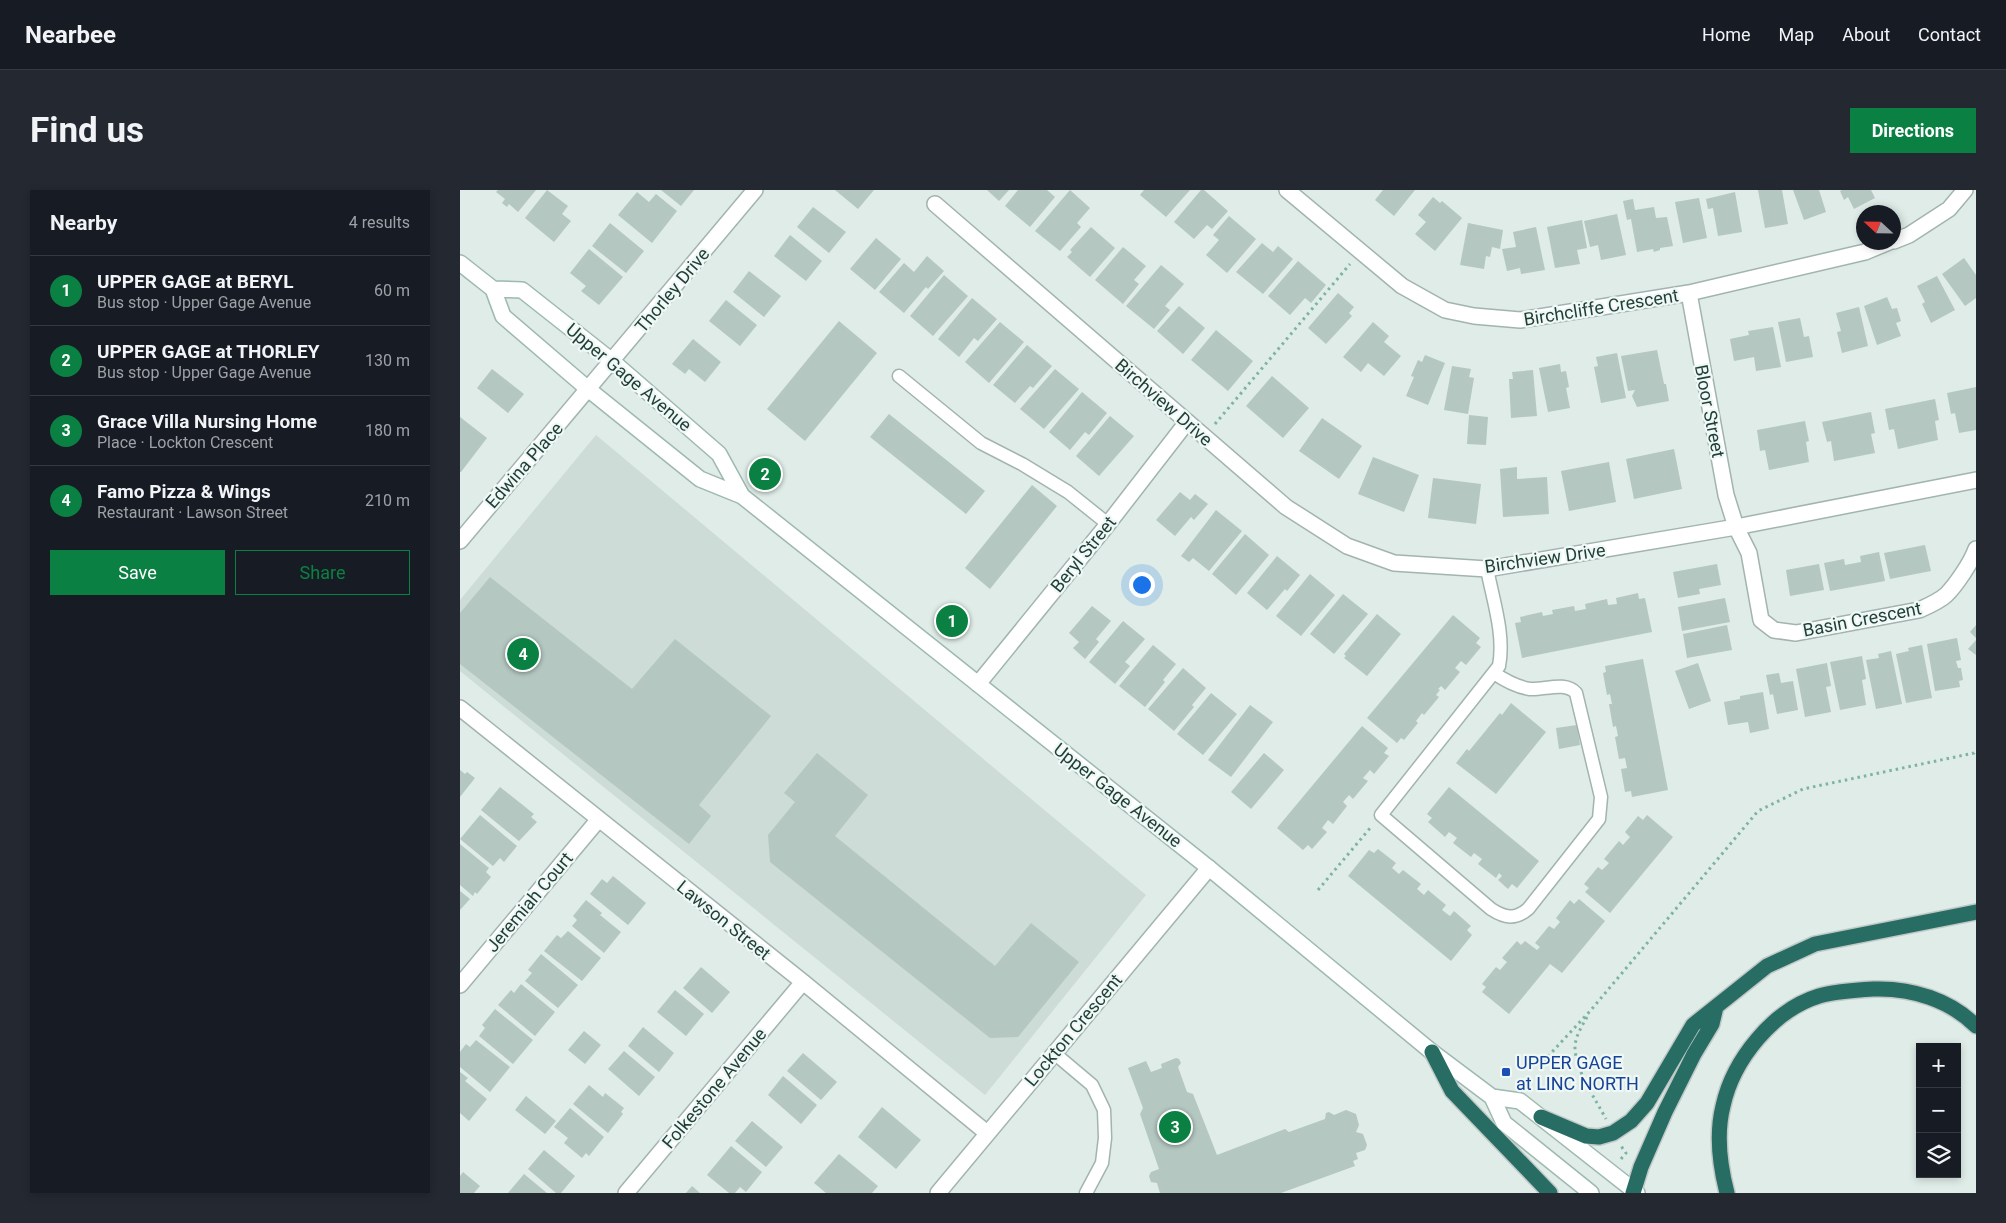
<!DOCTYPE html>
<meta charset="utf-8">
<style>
body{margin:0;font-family:Roboto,sans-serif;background:#242831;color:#f1f3f6}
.controls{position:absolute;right:15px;bottom:15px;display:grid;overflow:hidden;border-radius:0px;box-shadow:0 2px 8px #0003}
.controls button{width:45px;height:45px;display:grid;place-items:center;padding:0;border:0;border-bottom:1px solid #363941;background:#171b24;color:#f1f3f6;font:25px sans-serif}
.compass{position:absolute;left:1396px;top:15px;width:45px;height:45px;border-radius:50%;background:#171b24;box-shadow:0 2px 8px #0003;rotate:292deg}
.you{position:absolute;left:681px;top:394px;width:18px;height:18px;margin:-12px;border:4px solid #fff;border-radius:50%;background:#1a73e8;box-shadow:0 0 0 8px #1a73e833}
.badge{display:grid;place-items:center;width:32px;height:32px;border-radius:50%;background:#0b8043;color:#fff;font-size:16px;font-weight:700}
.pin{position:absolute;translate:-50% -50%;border:2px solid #fff;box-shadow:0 1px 5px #0006}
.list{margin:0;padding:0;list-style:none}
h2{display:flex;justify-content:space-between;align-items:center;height:65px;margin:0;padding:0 20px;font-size:21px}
h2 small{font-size:16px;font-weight:400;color:#9ea1a6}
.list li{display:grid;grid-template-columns:32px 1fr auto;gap:15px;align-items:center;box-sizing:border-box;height:70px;padding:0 20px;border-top:1px solid #363941}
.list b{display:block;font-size:19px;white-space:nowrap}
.list p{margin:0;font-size:16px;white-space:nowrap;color:#9ea1a6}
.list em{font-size:16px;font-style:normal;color:#9ea1a6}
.actions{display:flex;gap:10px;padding:15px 20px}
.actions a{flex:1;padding:11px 0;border:1px solid #0b8043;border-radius:0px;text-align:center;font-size:18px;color:#0b8043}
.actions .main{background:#0b8043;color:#fff}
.icon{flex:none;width:28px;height:28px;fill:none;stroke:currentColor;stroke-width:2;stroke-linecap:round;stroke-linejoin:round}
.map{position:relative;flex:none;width:1516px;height:1003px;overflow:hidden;border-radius:0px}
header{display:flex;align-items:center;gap:30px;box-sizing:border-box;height:70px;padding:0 25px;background:#171b24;border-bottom:1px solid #363941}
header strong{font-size:24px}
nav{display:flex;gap:28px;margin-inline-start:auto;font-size:18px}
.intro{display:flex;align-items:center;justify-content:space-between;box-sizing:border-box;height:120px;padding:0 30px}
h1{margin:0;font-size:35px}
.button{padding:12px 22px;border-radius:0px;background:#0b8043;color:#fff;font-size:18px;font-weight:700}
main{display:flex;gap:30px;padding:0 30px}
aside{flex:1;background:#171b24;border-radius:0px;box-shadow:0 2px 8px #0003}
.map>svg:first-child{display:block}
</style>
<header>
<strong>Nearbee</strong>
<nav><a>Home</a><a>Map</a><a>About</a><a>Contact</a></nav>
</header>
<div class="intro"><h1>Find us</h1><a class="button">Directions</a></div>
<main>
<aside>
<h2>Nearby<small>4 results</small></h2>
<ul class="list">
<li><span class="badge">1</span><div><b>UPPER GAGE at BERYL</b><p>Bus stop · Upper Gage Avenue</p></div><em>60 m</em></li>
<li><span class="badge">2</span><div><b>UPPER GAGE at THORLEY</b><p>Bus stop · Upper Gage Avenue</p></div><em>130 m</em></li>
<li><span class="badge">3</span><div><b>Grace Villa Nursing Home</b><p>Place · Lockton Crescent</p></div><em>180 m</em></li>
<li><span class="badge">4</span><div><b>Famo Pizza &amp; Wings</b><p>Restaurant · Lawson Street</p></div><em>210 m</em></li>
</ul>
<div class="actions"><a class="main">Save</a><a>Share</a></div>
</aside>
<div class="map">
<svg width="1516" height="1003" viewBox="0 0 1516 1003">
<rect width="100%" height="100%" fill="#dfece7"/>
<path fill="#cddcd6" d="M136 245 686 705 525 905 0 481V410Z"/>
<path fill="#b4c7c0" d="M38 0H76L58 22 49 14 47 17 42 13 45 9 36 2Z
M87 0 108 16 102 24 111 31 94 52 65 28Z
M201 0H234L221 16Z
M375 0H414L398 19Z
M527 0H549L539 11Z
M558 0H587L595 7 570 37 545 16Z
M610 0 630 18 617 33 621 37 600 61 575 41Z
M684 0H730L706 27 680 5Z
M741 0H744L768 21 752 39 747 35 734 49 714 32Z
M923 0H955L934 26 915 10Z
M1298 0H1322L1328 34 1305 38Z
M1333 0H1359L1366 22 1344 30Z
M1382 0H1411L1415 8 1394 19 1388 7 1384 10 1380 1Z
M177 2 189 12 196 4 217 21 192 53 158 25Z
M1275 2 1282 42 1258 46 1253 18 1248 19 1246 9Z
M973 7 980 13 982 11 1002 28 975 61 955 44 966 32 958 25Z
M1239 8 1247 48 1223 53 1215 12Z
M1173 9 1175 20 1194 17 1196 28 1207 27 1213 56 1200 58V60L1194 62 1193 59 1177 62 1171 29 1167 30 1163 11Z
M353 17 386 42 369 63 337 37Z
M1157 24 1166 65 1141 70 1138 55 1130 57 1124 31Z
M769 26 796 49 767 83 746 65 759 50 753 45Z
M1122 30 1127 58 1117 60 1120 74 1095 78 1087 37Z
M150 33 184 61 166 83 132 56Z
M1008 33 1043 40 1040 59 1032 57 1030 67 1026 66 1024 79 1000 75Z
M631 37 655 58 630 87 607 67 612 62 610 60Z
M1076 37 1085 80 1061 84 1060 78 1047 81 1042 59 1056 57 1053 42Z
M330 45 362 71 346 91 314 66Z
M416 48 441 69 415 100 390 79Z
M802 53 813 62 818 56 833 69 803 104 776 82Z
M663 57 686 76 674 90 679 94 663 114 635 90Z
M129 59 163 87 139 115 121 101 126 96 110 83Z
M467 66 484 81 468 99 466 97 444 123 419 102 444 73 454 82Z
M1504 68 1516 85V108L1505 116 1482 84Z
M838 71 866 95 851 113 845 108 830 125 808 106Z
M701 75 724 94 705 116 710 120 694 139 666 116Z
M289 81 321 106 304 127 273 102Z
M484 85 508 106 473 146 450 126Z
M1477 86 1495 120 1471 133 1462 114 1465 112 1457 96Z
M878 103 894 117 889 123 892 126 866 154 848 138Z
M1427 107 1432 119 1437 118 1441 131 1436 133 1441 146 1417 155 1404 116Z
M512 108 537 129 518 151 514 148 499 167 478 149Z
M266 110 297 135 280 156 249 131Z
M719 116 745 138 723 164 697 141Z
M1399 117 1408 156 1382 163 1377 142 1381 141 1376 123Z
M1340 128 1344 147 1349 146 1353 167 1326 172 1318 132Z
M379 131 417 163 345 251 307 219Z
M540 132 564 152 529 193 505 172Z
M913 132 929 146 924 152 941 166 924 186 908 173 901 182 883 167Z
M1313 137 1321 177 1296 181 1294 167 1274 171 1270 149 1289 145 1288 141Z
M756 140 793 171 768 201 731 170Z
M233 149 261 172 245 192 229 179 225 184 212 174Z
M567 155 592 176 573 198 570 196 555 213 533 195Z
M1197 160 1204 194H1206L1209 211 1177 217 1172 206 1175 200 1168 201 1161 166Z
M1157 163 1166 208 1141 213 1134 177 1138 176 1136 167Z
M965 165 985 173 968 215 946 206 954 187 951 186 958 170 962 172Z
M1100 174 1101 182 1106 181 1109 197 1106 198 1110 218 1088 222 1079 178Z
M992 176 1011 179 1009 187 1014 188 1008 224 984 220Z
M32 179 64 204 48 223 17 198Z
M595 179 619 199 584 239 560 219Z
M1073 180 1077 226 1051 228 1049 189H1053L1052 182Z
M812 186 849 218 823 248 786 216Z
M1516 197V240L1499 243 1495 223 1491 224 1487 203Z
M622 202 647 223 629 245 625 242 610 260 589 242Z
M1475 209 1479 230 1475 231 1478 250 1438 259 1434 239 1429 240 1425 219Z
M1411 222 1415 243 1411 244 1415 263 1374 271 1371 251 1367 252 1362 232Z
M429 224 525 301 506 324 410 247Z
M1009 225 1028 227 1026 255 1007 254Z
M650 226 674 246 639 286 616 266Z
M0 227 27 248 1 282H0Z
M862 228 902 256 879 289 839 261Z
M1345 231 1349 251 1346 252 1349 272 1309 280 1305 260 1300 261 1297 240Z
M1214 259 1222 299 1174 309 1166 269Z
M913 267 959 285 944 322 898 304Z
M1149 272 1156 312 1109 321 1101 281Z
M1057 277V289L1087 287 1089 324 1043 327 1040 279Z
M973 288 1021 294 1016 334 968 328Z
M572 295 597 316 530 399 505 378Z
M720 302 730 310 735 304 748 314 734 330 731 327 715 346 696 330Z
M756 320 782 341 749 381 733 368 729 372 721 366Z
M785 344 809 365 776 405 752 384Z
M1465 355 1471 381 1430 389 1424 363Z
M1419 362 1425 391 1370 401 1364 373 1384 369 1385 375 1401 372 1400 366Z
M817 366 840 385 827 401 825 399 807 420 787 403Z
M1257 374 1261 395 1239 399 1240 404 1218 408 1213 382Z
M1359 374 1364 400 1330 406 1326 380Z
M850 384 875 405 841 446 816 426Z
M30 387 172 499 215 449 311 526 239 615 251 626 229 654 0 474V423Z
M1178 403 1179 409 1185 408 1192 442 1062 468 1055 433 1061 432 1060 427 1082 422 1083 426 1093 424 1092 420 1114 416 1115 421 1126 419 1125 414 1147 409 1148 415 1157 414 1156 408Z
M883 404 908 424 874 464 850 444Z
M1265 408 1270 432 1222 441 1218 417Z
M632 416 651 431 636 449 639 452 625 469 613 458 619 452 609 443Z
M917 424 941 444 907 486 884 468 886 466 884 464Z
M993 425 1020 448 1016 453 1021 457 1006 475 1001 471 995 478 1000 482 985 500 981 496 978 499 980 500 976 505 979 507 964 525 962 523 956 531 958 533 944 550 941 548 937 553 907 528Z
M663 431 685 449 665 472 670 476 655 494 629 472Z
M1267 435 1272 460 1227 468 1223 444Z
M1516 435V448L1510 442Z
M1497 448 1501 470 1496 471 1498 478H1501L1503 490 1499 491 1500 497 1475 501 1467 454Z
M1516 450V465L1508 459Z
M693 455 716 474 703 490 705 492 685 517 659 496Z
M1462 455 1472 508 1446 513 1436 464 1449 461 1448 458Z
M1431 461 1442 514 1416 519 1406 470 1419 468 1418 464Z
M1402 466 1406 489 1402 490 1406 515 1380 520 1370 472Z
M1183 469 1208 600 1172 607 1171 601 1165 602 1161 579 1167 578 1165 568 1159 569 1155 547 1158 546 1156 536 1153 537 1149 514H1152L1150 504 1147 505 1143 483 1146 482 1145 476Z
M1238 473 1251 511 1229 519 1215 481Z
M1367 473 1371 496 1366 497 1371 522 1345 527 1336 479Z
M723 478 746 498 732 515 734 517 714 541 688 519Z
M1319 483 1321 493 1333 491 1338 520 1317 524 1313 504 1310 505 1306 485Z
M1303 502 1309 539 1290 543 1288 532 1268 535 1264 512 1280 509V506Z
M751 503 777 524 743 565 717 544Z
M1051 513 1086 542 1036 604 996 573 1007 559 1009 561 1040 523 1042 525Z
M790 515 813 532 771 587 748 570Z
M1117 535 1120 555 1099 559 1096 538Z
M902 536 928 558 924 563 929 566 914 584 910 580 903 588 908 591 893 609 889 605 883 612 887 616 873 634 868 630 862 638 867 642 852 659 848 655 843 660 817 638Z
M357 563 408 605 375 646 535 776 571 733 619 772 558 847 530 848 310 672 308 645 335 612 324 603Z
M804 563 824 580 791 619 771 602Z
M0 580 5 584 7 582 15 588 0 607Z
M40 597 74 624 71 627 77 632 59 651 21 620Z
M989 597 1079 671 1057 698 1052 694 1048 699 1038 690 1042 686 1039 683 1036 688 1018 674 1022 669 1014 663 1011 667 993 653 997 648 989 642 985 647 968 632 972 628 967 624Z
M20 625 57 656 44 672 40 668 33 676 0 649Z
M1187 625 1213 647 1150 723 1125 702 1129 698 1124 694 1138 677 1142 680 1149 673 1144 669 1159 651 1163 655 1170 647 1165 642 1178 626 1183 630Z
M0 654 29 678 26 682 31 687 17 704 15 702 13 706 0 695Z
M918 659 936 673 932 678 939 684 943 680 961 694 957 699 964 705 968 700 986 715 982 720 990 726 994 721 1011 736 1007 740 1012 745 991 771 888 686 909 660 914 663Z
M153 686 186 713 168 735 130 704 142 689 147 693Z
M0 701 10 709 0 720Z
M1119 709 1145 731 1102 783 1090 774 1049 824 1022 802 1026 797 1022 794 1036 777 1040 780 1047 772 1042 768 1057 751 1061 755 1065 751 1077 760 1080 757 1075 753 1089 736 1094 739 1100 732 1096 728 1110 710 1114 714Z
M126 710 142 723 140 725 161 742 144 763 112 736 117 730 113 726Z
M108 741 141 768 122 791 84 761 97 745 101 748Z
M81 764 118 795 98 818 65 791 72 783 68 780Z
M241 777 270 802 252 823 223 798Z
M61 794 95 822 75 846 38 815 51 800 54 803Z
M215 800 244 824 226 846 197 822Z
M35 819 73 850 53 874 19 846 25 838 22 835Z
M183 837 214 863 199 882 168 856Z
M124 841 141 855 125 874 108 860Z
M16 850 50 877 30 902 0 877V862L6 854 10 857Z
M164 861 195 887 179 906 148 879Z
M343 863 377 892 361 910 327 881Z
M716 868 719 869 721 873 718 877 727 902 733 904 757 965 825 939 829 942 865 929 866 923 869 922 874 925 886 920 896 924 899 935 896 942 903 944 907 955 905 960 896 963 898 969 893 971 895 976 821 1003H700L697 993 691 992 689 986 691 982 699 979 680 924 683 918 668 878 686 871 691 882 702 878 701 874Z
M0 882 8 888 5 891 27 909 9 931 0 923Z
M323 886 357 915 341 934 308 905Z
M129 895 143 907 145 903 164 918 161 922 163 924 148 943 113 914Z
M66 906 96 931 85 944 55 920Z
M422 917 461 950 436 979 398 947Z
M110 918 144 947 129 966 126 963 122 968 104 953 108 948 94 937Z
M292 931 323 957 306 977 275 951Z
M271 956 302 982 286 1002 280 997 275 1003H269L247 985Z
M84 960 115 986 101 1003H96L68 979Z
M379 964 418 996 412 1003H366L354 993Z
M3 982 20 996 14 1003H0V986Z
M64 984 87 1003H48Z
M232 996 240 1003H226Z"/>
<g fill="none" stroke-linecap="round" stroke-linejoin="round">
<g stroke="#a2b4af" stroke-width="15">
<path id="lane" d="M439 186 521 253 562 274 608 302 648 334
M1027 379C1033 410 1045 445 1039 476L921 625 1031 719C1045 728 1055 730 1068 719L1139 629 1141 607 1116 503C1105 491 1085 500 1070 499 1058 497 1044 490 1034 483
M594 863 632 895 644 920 645 948 642 973 626 1003"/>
</g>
<g stroke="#a2b4af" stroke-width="18">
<path id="street" d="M827 0 942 96 985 120 1014 126 1060 130 1229 103 1405 62 1429 52
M475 14 826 317 887 356 934 373 1027 379 1276 337 1516 290
M1434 51 1449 45 1489 19 1505 0
M1229 103 1266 305 1276 337 1289 363 1301 430 1314 440 1336 443 1459 420C1468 416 1478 412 1486 405 1496 395 1511 373 1516 359
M0 351 295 0
M518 494 648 334 727 232
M0 518 343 792 527 943
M0 795 139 629
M166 1003 343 792
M478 1003 749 678"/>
</g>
<g stroke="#9db9b0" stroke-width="18">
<path id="secondary" d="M0 73 33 99 43 126 128 199 240 289 282 306 749 678 972 862 1032 907 1044 933 1131 1003
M33 99 62 100 152 171 259 264 282 306
M1032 907 1060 911 1177 1003"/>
</g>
<g stroke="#c0c9c7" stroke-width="18">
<path id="highway" d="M972 862 992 901 1090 1003
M1081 927 1126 946 1139 947 1153 943 1171 931 1187 913 1233 835 1307 776 1355 754 1516 722
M1173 1003 1181 977 1205 922 1234 864 1252 834 1256 817
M1267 1003C1260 976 1256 944 1263 916 1273 870 1313 820 1359 806 1377 801 1397 800 1415 799 1452 798 1490 810 1516 836"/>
</g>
<path stroke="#7db3a5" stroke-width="3" stroke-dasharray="2.5 4" stroke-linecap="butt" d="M755 234 890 74
M858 700 911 637
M1127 827C1122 836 1116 845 1115 856 1114 878 1136 910 1146 929
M1079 876 1131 820 1298 621 1343 599 1514 563 1516 560
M1161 969 1166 963 1161 956"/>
<use href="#lane" stroke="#fff" stroke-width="12"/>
<use href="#street" stroke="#fff" stroke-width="15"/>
<use href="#secondary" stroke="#fff" stroke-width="15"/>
<use href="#highway" stroke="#286d63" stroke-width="15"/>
</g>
<rect fill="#1a4fb4" stroke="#f0f8f5" stroke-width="2" x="1041" y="877" width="10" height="10" rx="2.5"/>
<g text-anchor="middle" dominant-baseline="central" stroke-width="4.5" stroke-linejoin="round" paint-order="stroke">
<g font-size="18" fill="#1f3e37" stroke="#f0f8f5">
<text transform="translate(212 100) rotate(-50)">Thorley Drive</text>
<text transform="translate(1141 117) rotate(-9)">Birchcliffe Crescent</text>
<text transform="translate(169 187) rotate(40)">Upper Gage Avenue</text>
<text transform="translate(704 212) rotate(41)">Birchview Drive</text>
<text transform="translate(1250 221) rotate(79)">Bloor Street</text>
<text transform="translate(64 275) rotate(-49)">Edwina Place</text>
<text transform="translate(623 364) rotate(-51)">Beryl Street</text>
<text transform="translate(1085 368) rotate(-8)">Birchview Drive</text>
<text transform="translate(1402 429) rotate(-11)">Basin Crescent</text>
<text transform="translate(658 605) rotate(38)">Upper Gage Avenue</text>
<text transform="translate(69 712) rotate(-50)">Jeremiah Court</text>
<text transform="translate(264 730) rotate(39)">Lawson Street</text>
<text transform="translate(613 840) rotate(-50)">Lockton Crescent</text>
<text transform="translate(254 898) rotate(-50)">Folkestone Avenue</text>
</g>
<g font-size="18" fill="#164399" stroke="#f0f8f5" text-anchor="start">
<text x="1056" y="872">UPPER GAGE<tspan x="1056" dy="21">at LINC NORTH</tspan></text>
</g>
</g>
</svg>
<div class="controls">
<button>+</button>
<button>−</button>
<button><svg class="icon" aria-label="layers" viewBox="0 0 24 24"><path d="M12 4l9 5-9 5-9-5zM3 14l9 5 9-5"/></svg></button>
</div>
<svg class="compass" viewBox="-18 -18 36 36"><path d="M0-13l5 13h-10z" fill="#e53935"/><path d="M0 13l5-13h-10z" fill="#9ea1a6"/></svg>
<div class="you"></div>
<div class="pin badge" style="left:492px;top:431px">1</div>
<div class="pin badge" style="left:305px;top:284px">2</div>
<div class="pin badge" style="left:715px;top:937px">3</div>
<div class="pin badge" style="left:63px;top:464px">4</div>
</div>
</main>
